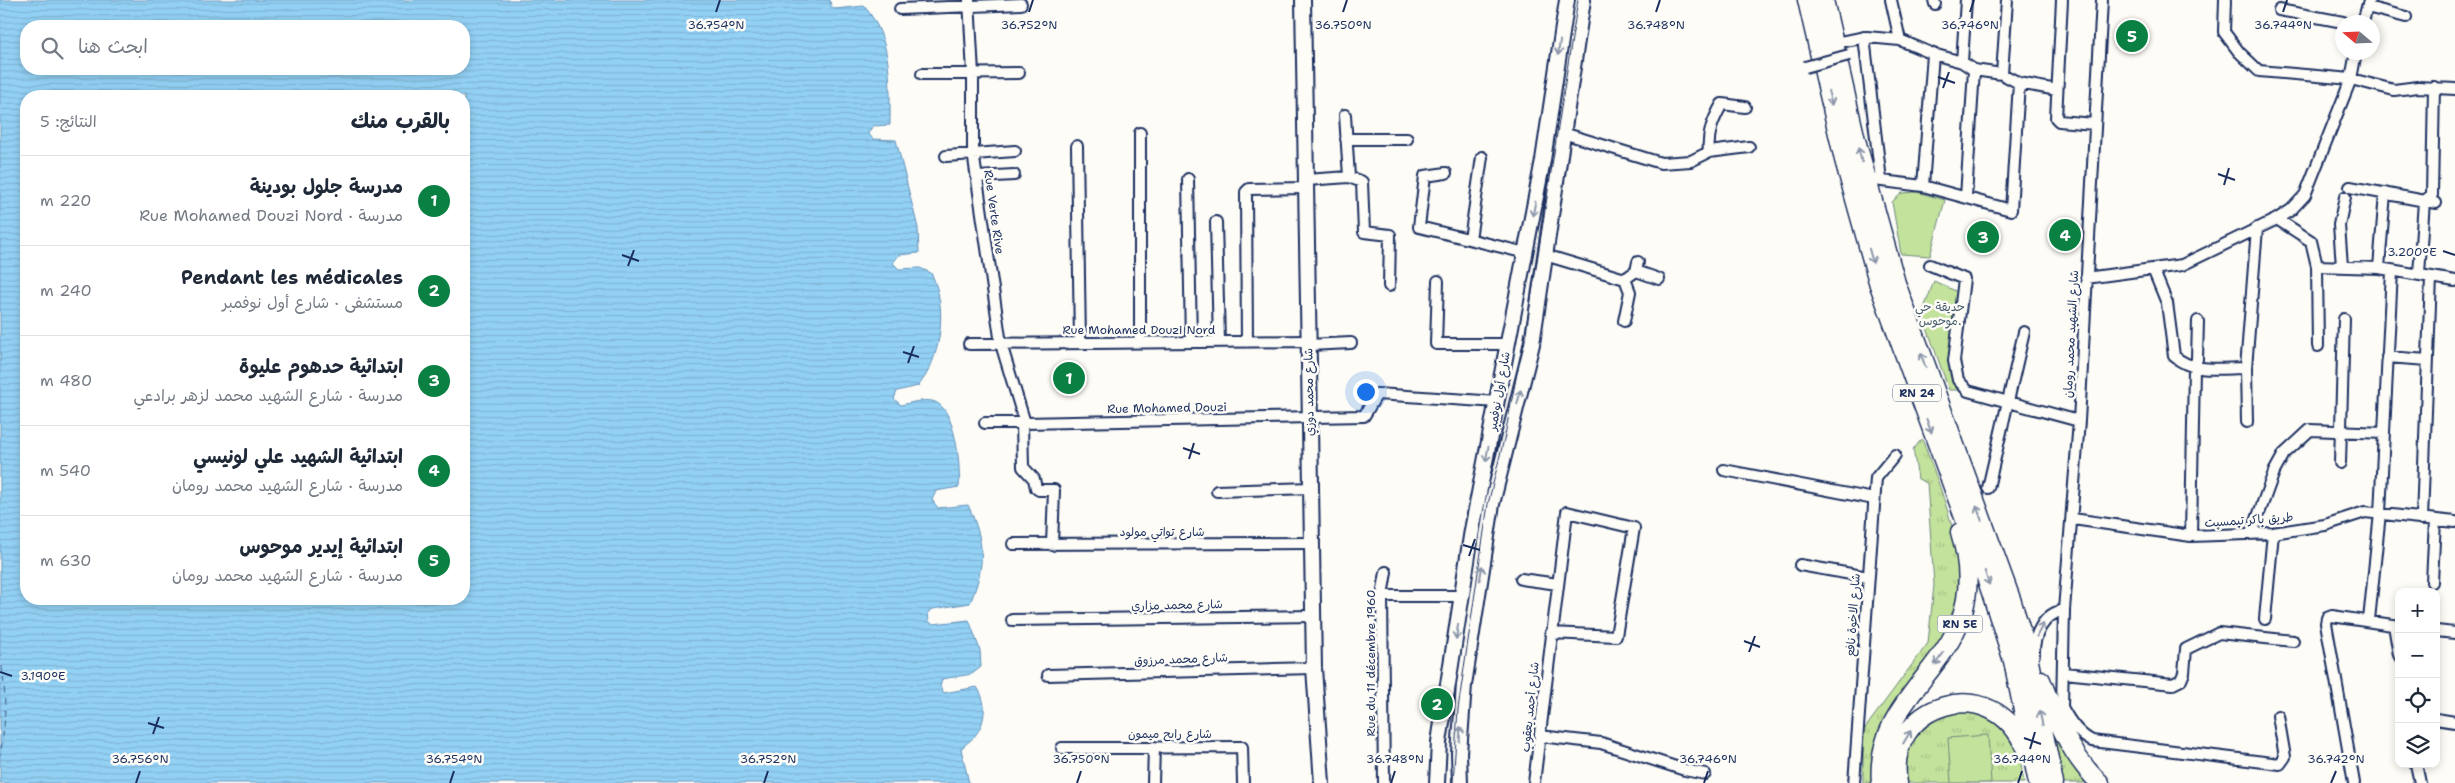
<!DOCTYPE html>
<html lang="ar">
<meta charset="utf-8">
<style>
body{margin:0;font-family:"Shantell Sans","Playpen Sans Arabic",sans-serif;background:#f2f2f3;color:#1f2937;direction:rtl}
.controls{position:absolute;right:15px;bottom:15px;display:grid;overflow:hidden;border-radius:10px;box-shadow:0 2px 8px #0003}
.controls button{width:45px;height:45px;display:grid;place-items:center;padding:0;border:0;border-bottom:1px solid #e0e1e3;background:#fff;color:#1f2937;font:25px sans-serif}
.compass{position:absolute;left:2335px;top:15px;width:45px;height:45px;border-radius:50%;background:#fff;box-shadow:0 2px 8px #0003;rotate:289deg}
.you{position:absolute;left:1365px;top:391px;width:18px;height:18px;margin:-12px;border:4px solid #fff;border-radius:50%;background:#1a73e8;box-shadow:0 0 0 8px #1a73e833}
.badge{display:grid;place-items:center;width:32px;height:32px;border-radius:50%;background:#0b8043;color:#fff;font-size:16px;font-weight:700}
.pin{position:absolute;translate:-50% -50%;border:2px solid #fff;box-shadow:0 1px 5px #0006}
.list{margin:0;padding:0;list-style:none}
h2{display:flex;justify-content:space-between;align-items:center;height:65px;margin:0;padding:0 20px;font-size:21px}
h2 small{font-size:16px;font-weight:400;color:#747a83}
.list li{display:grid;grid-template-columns:32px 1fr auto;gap:15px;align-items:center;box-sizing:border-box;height:90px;padding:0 20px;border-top:1px solid #e0e1e3}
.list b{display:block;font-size:19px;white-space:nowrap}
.list p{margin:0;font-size:16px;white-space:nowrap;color:#747a83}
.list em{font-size:16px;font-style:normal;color:#747a83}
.icon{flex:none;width:28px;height:28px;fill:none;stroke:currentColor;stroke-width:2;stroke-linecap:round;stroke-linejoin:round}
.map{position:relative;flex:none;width:2455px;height:783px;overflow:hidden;direction:ltr}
.search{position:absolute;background:#fff;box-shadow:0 2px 8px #0003;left:20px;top:20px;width:450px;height:55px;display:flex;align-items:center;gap:12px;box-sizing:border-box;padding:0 18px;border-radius:20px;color:#747a83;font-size:19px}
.panel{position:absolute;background:#fff;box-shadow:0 2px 8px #0003;left:20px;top:90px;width:450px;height:515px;border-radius:20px;direction:rtl}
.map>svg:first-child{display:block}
</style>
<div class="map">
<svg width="2455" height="783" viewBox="0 0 2455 783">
<defs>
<pattern id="grass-tufts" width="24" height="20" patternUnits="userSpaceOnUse" patternTransform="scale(1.25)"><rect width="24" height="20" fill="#c3e29b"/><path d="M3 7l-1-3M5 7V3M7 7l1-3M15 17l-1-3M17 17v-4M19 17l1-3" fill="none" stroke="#a7c288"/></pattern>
<pattern id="water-rules" width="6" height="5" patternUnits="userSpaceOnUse" patternTransform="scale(1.25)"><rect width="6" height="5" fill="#93d1f4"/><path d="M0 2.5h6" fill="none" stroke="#7eb4d4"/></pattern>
</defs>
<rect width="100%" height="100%" fill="#fdfcf7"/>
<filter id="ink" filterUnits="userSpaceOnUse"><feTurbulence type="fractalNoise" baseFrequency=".02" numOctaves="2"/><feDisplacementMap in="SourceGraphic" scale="10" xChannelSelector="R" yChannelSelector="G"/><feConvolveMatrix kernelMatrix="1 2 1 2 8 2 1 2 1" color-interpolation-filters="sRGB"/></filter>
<g filter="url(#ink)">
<path fill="url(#grass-tufts)" stroke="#6f887c" d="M1922 439C1939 483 1969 559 1958 605 1948 645 1915 675 1894 709 1887 722 1879 766 1875 783H1863V731L1928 643 1934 585 1927 483 1918 479 1913 449Z
M1965 710 2001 722 2019 753 2024 783H1905C1901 757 1911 725 1938 715 1946 711 1957 711 1965 710Z
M2050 731H2055L2091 783H2062Z"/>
<path fill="#c3e29b" stroke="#6f887c" d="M1917 192 1945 200 1930 256 1901 254 1892 202 1902 193Z
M1934 281 1960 293 1953 375 1959 390H1949L1922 314Z
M1988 735 1991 783H1951L1948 738Z"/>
<path fill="url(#water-rules)" stroke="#6390b8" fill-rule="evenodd" d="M0 0H830L831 6 835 9 864 6C893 39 890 84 890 125L873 126 868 133 873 139 896 140 918 228 919 253 899 255 893 263 899 269 920 268 931 273C948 305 942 359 918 386L897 391 894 399 901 405C910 403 923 399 932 401 956 405 961 468 959 487L936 491 932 500 938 508 968 505C985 542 986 565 970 603L933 609 928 612 929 622 933 624 969 620 980 650 981 667 972 674 942 679 940 686 944 693 977 687C988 703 986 724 973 738 969 742 964 745 961 749L969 783H0ZM26 26H464V69H26ZM26 96H464V599H26Z"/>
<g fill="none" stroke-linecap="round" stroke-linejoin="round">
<path stroke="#395884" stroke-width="1" stroke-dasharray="6 5" stroke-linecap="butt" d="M0 655C6 689 7 720 0 755"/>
<g stroke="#1b2f5e" stroke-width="14">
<path id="street" d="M969 0 973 74V152L1001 344 1025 423
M1891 0 1900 40
M1934 0 1935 4
M2062 0 2056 118 2059 121 2094 124
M2102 0 2079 421 2064 610 2062 707C2069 721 2078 734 2092 741L2280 764 2285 757 2278 716
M2225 0 2224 32 2239 52 2259 71 2351 79 2394 90 2418 87 2455 89
M2367 7 2406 17
M900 9 1021 4
M2279 10 2343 22
M2363 22 2369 0
M1864 37 1881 180
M1834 43 1867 37 1900 40 1933 54 1962 62 1974 70 2002 74 2019 83 2057 90
M1962 62 1966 0
M922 74 1019 73
M2002 74 2007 0
M1345 115 1349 177
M1563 133 1661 163 1691 161 1709 152 1749 147
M1346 139H1407
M1077 146 1080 342
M1709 152C1707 134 1713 120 1722 104L1745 107
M946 156 1015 151
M1446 173 1425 176 1419 227 1526 253
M977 177 1014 175
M1188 179 1191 342
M1866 179 1923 186 2011 210 2019 83
M1306 180 1349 177 1362 182 1364 232 1390 235 1389 286
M1923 186 1933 54
M2350 187 2436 203
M1966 197 1974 70
M2277 219 2311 241 2317 266 2379 268 2455 281
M1216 222 1219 342
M1470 239 1482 157
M1545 255 1625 279 1636 271 1638 262
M1930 265 1964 279 1954 361 1958 380 1968 391 2079 421
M2317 266 2318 346
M2342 266 2339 225 2345 197
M2379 268 2385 193
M2153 269 2167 303 2174 356C2194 374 2221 368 2246 368
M1636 271 1659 279
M2419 274 2424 201 2432 195 2434 87
M2086 278 2182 265 2277 219 2291 210 2305 195 2351 79 2356 52
M1438 281 1436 344H1507
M1624 321 1630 292 1625 279
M1140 342V133
M1247 342 1246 192 1249 189 1306 188
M969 344 1309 341
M1308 345 1351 343
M2387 357 2428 360
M2247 422 2246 368 2257 228
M985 423H1022
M1025 423 1364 416 1377 394 1498 402
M1025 423H1022L1023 467 1034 479 1036 488 1039 490H1054L1052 545
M2340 463 2344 319
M1724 470 1874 499
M1988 488 2024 332
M1217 491 1311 488
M2073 519 2191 536 2273 533 2325 525 2365 512 2455 522
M2422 519 2431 277
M2252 533 2274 472 2284 454 2310 430 2384 433
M2191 536 2194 368 2197 359 2198 321
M1013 544 1312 543
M1800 565 1868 577
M1521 579 1558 584
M2432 582 2435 520
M1382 596H1462
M2265 619 2273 533
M1012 620 1313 616
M2369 620 2380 513 2392 271
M2394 625 2399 655
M2436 631 2455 633
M2034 655C2033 636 2043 614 2064 610
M2064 673 2173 684 2181 680 2184 673 2186 649 2219 633 2293 641
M1048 675 1314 668
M2436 719 2455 722
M1540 736 1601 743 1685 770 1705 774
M1062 748 1242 747 1243 783
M2416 764 2420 783
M1153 783 1154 747
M1384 783 1382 596 1386 572
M1534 783 1567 512 1634 528 1616 636 1551 633
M1854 783 1876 478 1895 455
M2354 783 2326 623 2327 618 2332 616 2399 626"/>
</g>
<g stroke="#1b2f5e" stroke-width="18">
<path id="secondary" d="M1303 0 1314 668 1322 783
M1437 783 1439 742 1472 530 1543 160 1567 0
M1460 783 1459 753 1464 685 1492 504 1532 344 1583 0"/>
</g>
<g stroke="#1b2f5e" stroke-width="21">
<path id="highway" d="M1807 0 1844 160 1879 285 1987 580 2013 661 2038 783
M1824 0 1856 140 1896 283 2011 599 2026 647 2054 783
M2041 680C2055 716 2071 757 2100 783
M1881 783C1872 680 2000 661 1960 532
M1898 783C1883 704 1994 668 2026 750"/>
</g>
<use href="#street" stroke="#fdfcf7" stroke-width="10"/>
<use href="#secondary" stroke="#fdfcf7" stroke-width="14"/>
<use href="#highway" stroke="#fdfcf7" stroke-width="18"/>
<path stroke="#1b2f5e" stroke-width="1" d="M1453 783 1458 709 1488 504 1505 435 1530 306 1578 0"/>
<g stroke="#1b2f5e" stroke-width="14" stroke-linecap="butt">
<path id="street-bridge" d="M1805 67 1849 55"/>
</g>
<use href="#street-bridge" stroke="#fdfcf7" stroke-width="10"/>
</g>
<defs><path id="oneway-shaft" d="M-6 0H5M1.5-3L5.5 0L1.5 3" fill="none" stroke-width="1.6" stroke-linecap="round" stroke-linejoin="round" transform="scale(1.25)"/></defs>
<g stroke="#8c96aa">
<use href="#oneway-shaft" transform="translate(1559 48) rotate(98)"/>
<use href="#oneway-shaft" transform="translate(1830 98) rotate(76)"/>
<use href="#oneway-shaft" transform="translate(1860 155) rotate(-105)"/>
<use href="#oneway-shaft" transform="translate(1534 209) rotate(100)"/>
<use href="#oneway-shaft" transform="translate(1871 256) rotate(74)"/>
<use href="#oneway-shaft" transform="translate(1923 360) rotate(-109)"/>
<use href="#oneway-shaft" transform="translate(1519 397) rotate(-76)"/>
<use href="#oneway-shaft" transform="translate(1929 426) rotate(70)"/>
<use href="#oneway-shaft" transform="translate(1487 454) rotate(101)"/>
<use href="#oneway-shaft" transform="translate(1979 513) rotate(-110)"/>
<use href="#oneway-shaft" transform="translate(1481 573) rotate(-81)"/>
<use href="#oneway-shaft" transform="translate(1987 578) rotate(72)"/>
<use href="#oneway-shaft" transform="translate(2040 630) rotate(-62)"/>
<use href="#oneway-shaft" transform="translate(1457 632) rotate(98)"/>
<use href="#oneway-shaft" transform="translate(1939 659) rotate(127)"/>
<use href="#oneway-shaft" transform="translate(2041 718) rotate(-102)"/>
<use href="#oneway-shaft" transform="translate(1460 734) rotate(-87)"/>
<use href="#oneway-shaft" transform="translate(1907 737) rotate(-59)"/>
</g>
</g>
<path fill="none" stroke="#1b2f5e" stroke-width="2" d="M716 12 720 0M1029 12 1033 0M1343 12 1347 0M1656 12 1660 0M1970 12 1974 0M2283 12 2287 0M1938 77 1955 83M1943 88 1949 72M2218 174 2235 180M2224 185 2229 168M2443 251 2455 255M622 255 639 261M628 266 634 250M903 352 919 357M908 363 914 346M1183 448 1200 454M1189 459 1194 443M1463 545 1480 550M1469 556 1475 539M1744 641 1760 647M1749 652 1755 636M0 672 12 676M148 723 164 728M153 734 159 717M2024 738 2041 744M2030 749 2035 732M136 783 140 771M450 783 454 771M764 783 768 771M1077 783 1081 771M1391 783 1395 771M1704 783 1708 771M2018 783 2022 771M2331 783 2336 771"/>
<g text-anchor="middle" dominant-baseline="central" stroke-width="5" stroke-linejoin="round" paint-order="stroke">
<g fill="#fdfcf7" stroke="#5f6c8c" stroke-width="1">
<rect x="1893" y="384.5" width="48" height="17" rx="4"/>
<rect x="1937.5" y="615.5" width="45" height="17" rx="4"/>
</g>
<g font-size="11" font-weight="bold" fill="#1b2f5e">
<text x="1917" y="393">RN 24</text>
<text x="1960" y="624">RN 5E</text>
</g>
<g font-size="12" fill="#1b2f5e" stroke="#fdfcf7">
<text transform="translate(994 212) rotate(82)">Rue Verte Rive</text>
<text x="1139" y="330">Rue Mohamed Douzi Nord</text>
<text transform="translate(2071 334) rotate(-87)">شارع الشهيد محمد رومان</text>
<text transform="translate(1499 391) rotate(-80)">شارع أول نوفمبر</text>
<text transform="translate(1309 392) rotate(-91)">شارع محمد دوزي</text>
<text transform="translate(1167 408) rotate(-1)">Rue Mohamed Douzi</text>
<text transform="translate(2249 520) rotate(-4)">طريق باكر تيمسيت</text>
<text x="1162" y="532">شارع تواتي مولود</text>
<text transform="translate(1177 605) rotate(-1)">شارع محمد مزاري</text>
<text transform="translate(1853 615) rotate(-86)">شارع الاخوة نافع</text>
<text transform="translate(1181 659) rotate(-2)">شارع محمد مرزوق</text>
<text transform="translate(1371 663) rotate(-90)">Rue du 11 décembre 1960</text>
<text transform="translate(1530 707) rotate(-84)">شارع أحمد يعقوب</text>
<text x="1170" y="734">شارع رابح ميمون</text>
</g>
<g font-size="12" fill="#455c6d" stroke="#fdfcf7">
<text x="1940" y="307">حديقة حي<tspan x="1940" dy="14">موحوس.</tspan></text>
</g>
</g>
<g font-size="12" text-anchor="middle" fill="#1b2f5e" stroke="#fdfcf7" stroke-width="5" stroke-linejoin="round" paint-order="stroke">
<text x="716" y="29">36.754°N</text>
<text x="1029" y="29">36.752°N</text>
<text x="1343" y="29">36.750°N</text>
<text x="1656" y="29">36.748°N</text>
<text x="1970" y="29">36.746°N</text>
<text x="2283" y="29">36.744°N</text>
<text x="2412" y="256">3.200°E</text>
<text x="43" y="680">3.190°E</text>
<text x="140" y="763">36.756°N</text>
<text x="454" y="763">36.754°N</text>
<text x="768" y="763">36.752°N</text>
<text x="1081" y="763">36.750°N</text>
<text x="1395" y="763">36.748°N</text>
<text x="1708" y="763">36.746°N</text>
<text x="2022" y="763">36.744°N</text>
<text x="2336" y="763">36.742°N</text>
</g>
</svg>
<div class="controls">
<button>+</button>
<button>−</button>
<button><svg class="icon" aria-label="locate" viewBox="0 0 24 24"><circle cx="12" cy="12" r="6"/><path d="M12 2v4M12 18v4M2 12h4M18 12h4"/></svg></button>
<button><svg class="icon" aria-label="layers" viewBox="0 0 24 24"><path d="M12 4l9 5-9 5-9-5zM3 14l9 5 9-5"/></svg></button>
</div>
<svg class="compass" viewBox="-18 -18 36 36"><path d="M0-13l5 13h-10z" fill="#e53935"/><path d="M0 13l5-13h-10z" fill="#747a83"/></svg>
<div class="you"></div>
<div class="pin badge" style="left:1069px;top:378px">1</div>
<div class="pin badge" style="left:1437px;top:704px">2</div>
<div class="pin badge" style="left:1983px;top:237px">3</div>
<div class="pin badge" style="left:2065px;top:235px">4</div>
<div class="pin badge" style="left:2132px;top:36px">5</div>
<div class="search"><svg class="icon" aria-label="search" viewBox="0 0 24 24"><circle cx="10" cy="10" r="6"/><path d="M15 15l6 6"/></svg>ابحث هنا</div>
<section class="panel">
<h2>بالقرب منك<small>النتائج: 5</small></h2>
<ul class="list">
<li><span class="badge">1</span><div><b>مدرسة جلول بودينة</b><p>مدرسة · Rue Mohamed Douzi Nord</p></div><em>220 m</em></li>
<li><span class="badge">2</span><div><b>Pendant les médicales</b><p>مستشفى · شارع أول نوفمبر</p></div><em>240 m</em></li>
<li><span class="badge">3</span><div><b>ابتدائية حدهوم عليوة</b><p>مدرسة · شارع الشهيد محمد لزهر برادعي</p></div><em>480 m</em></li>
<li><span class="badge">4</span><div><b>ابتدائية الشهيد علي لونيسي</b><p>مدرسة · شارع الشهيد محمد رومان</p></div><em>540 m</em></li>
<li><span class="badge">5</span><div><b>ابتدائية إيدير موحوس</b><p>مدرسة · شارع الشهيد محمد رومان</p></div><em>630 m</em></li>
</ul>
</section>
</div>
